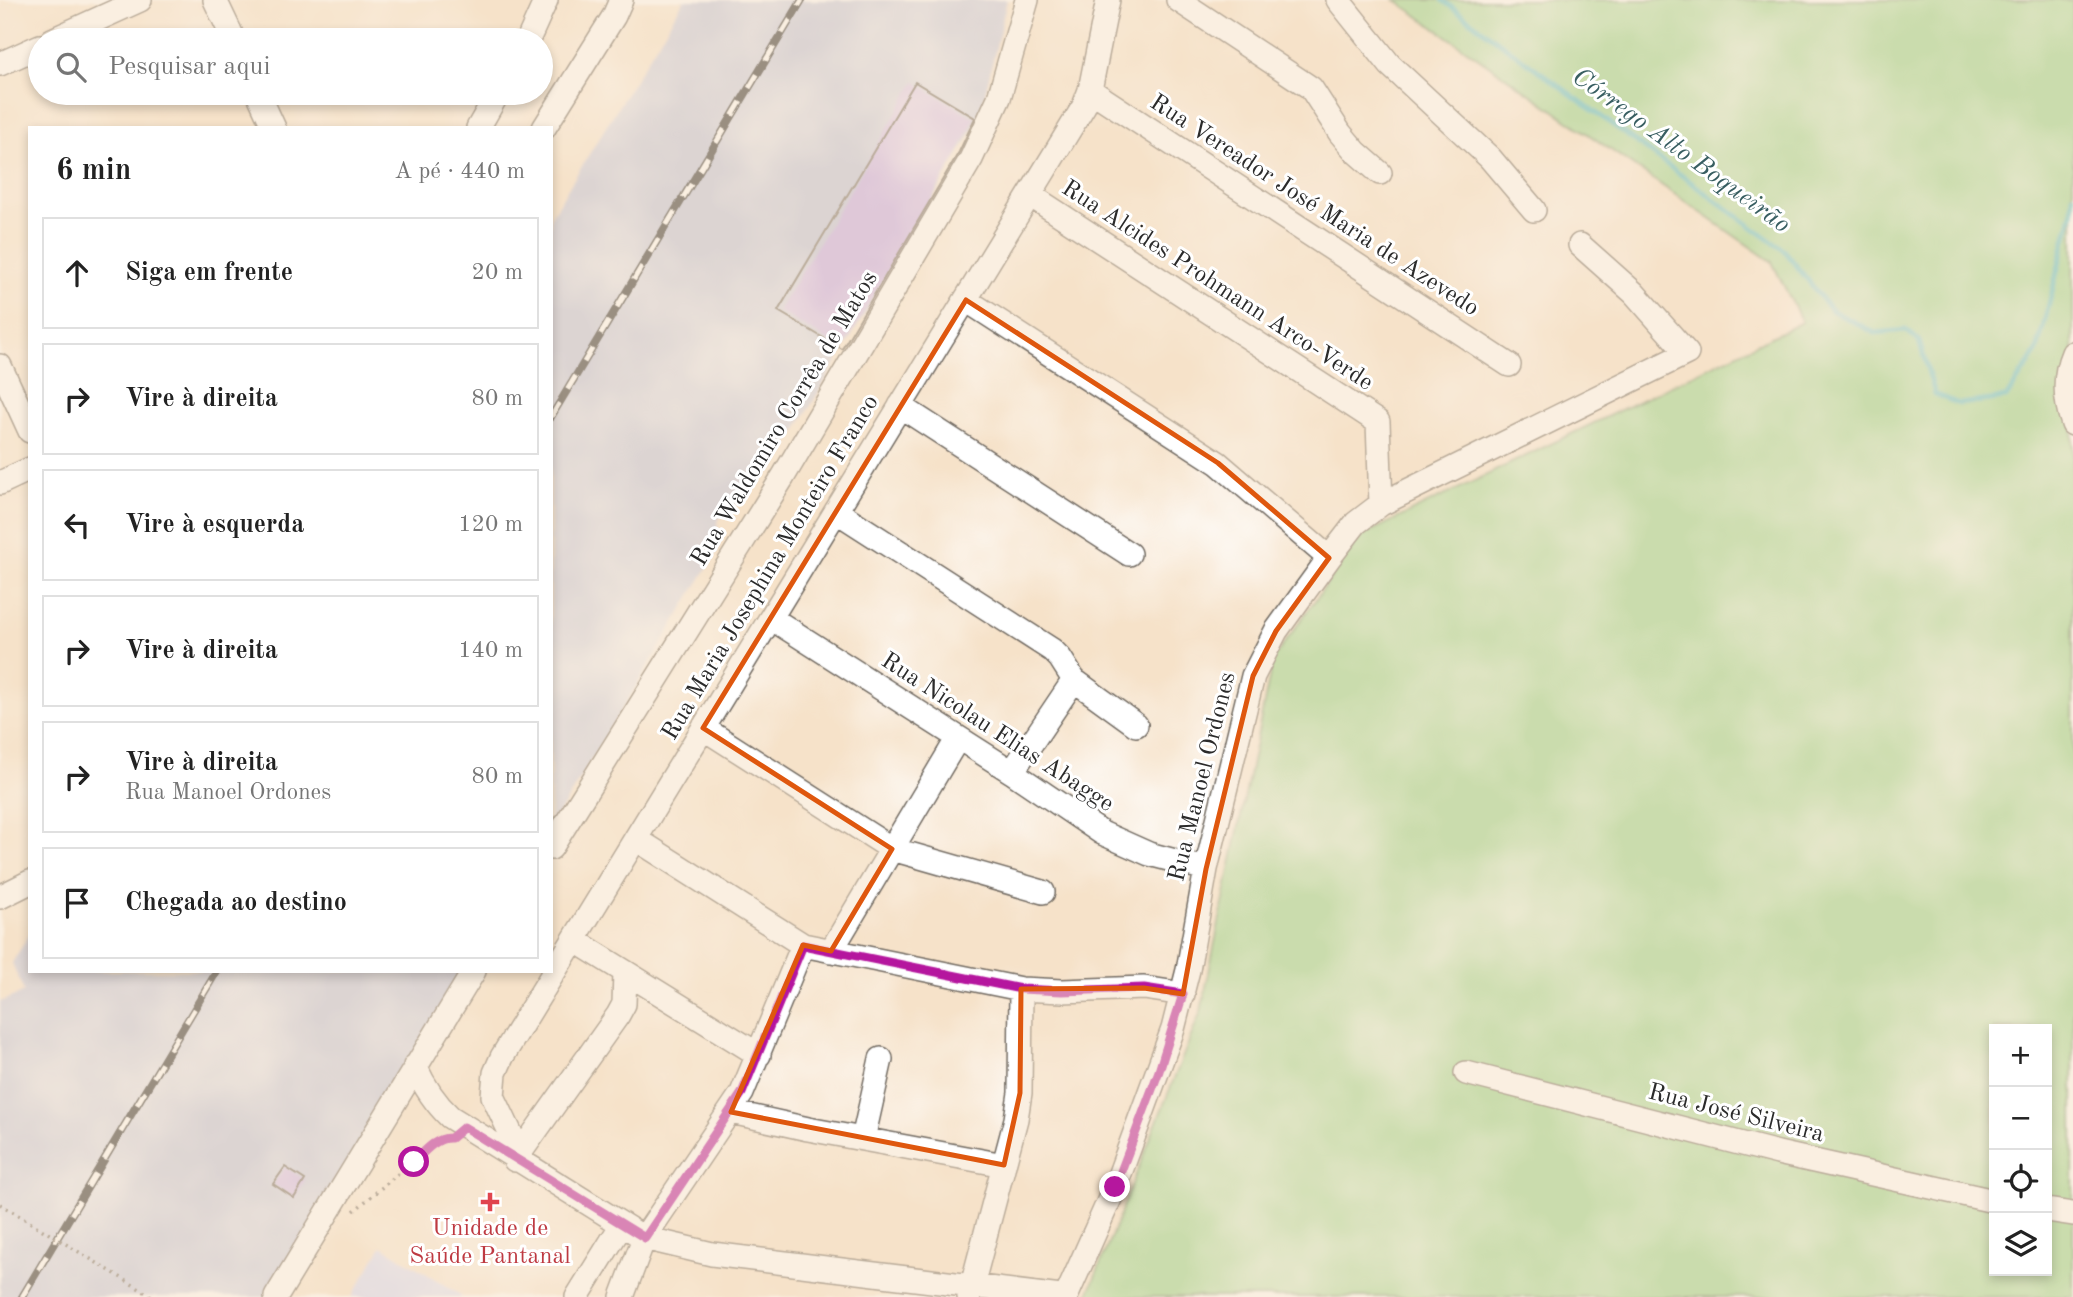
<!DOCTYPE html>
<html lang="pt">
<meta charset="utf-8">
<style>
body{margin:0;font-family:"Old Standard TT",serif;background:#f6f6f6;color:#222}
.controls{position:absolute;right:21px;bottom:21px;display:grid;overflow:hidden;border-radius:0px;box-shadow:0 4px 10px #0003}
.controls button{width:63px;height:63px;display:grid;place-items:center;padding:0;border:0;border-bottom:2px solid #e0e0e0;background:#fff;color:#222;font:35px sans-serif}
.stop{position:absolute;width:21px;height:21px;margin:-16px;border:5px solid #b5179e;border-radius:50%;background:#fff}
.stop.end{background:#b5179e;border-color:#fff;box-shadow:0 2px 7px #0008}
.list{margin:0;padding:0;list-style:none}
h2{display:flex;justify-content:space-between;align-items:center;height:91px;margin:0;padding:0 28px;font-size:30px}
h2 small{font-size:23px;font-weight:400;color:#767676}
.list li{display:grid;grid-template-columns:46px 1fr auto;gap:21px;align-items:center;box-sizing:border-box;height:112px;margin:0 14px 14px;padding:0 14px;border:2px solid #e0e0e0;border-radius:0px}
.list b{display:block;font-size:26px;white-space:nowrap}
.list p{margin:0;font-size:23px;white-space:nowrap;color:#767676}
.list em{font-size:23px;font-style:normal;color:#767676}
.icon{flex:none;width:38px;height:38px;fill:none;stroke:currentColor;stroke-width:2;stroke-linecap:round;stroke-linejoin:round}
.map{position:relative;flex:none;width:2073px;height:1297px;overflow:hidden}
.search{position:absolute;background:#fff;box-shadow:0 4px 10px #0003;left:28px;top:28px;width:525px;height:77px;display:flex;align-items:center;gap:18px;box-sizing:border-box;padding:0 24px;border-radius:38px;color:#767676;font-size:26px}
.panel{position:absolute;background:#fff;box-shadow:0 4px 10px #0003;left:28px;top:126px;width:525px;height:847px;border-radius:0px}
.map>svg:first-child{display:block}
</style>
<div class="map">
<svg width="2073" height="1297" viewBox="0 0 2073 1297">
<rect width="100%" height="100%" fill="#fff"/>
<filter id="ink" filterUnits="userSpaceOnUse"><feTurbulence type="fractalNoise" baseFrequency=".0143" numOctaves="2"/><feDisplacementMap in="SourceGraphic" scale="14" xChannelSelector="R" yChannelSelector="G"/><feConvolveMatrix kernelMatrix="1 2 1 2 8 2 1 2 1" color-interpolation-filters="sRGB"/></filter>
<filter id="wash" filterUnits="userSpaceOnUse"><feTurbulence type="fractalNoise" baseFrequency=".00686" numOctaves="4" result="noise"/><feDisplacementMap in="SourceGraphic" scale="28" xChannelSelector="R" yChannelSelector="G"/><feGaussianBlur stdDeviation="1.57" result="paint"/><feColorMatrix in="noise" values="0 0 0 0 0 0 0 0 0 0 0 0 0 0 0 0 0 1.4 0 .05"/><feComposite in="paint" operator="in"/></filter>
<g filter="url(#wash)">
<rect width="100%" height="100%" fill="#f6e2c9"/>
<path fill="#d3d9f9" d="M382 1246 464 1297H352Z"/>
<path fill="#bcc3de" d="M684 0H1007L979 120 774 468 717 521 720 547 551 827V216Z
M30 933V971H464L268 1297H0V1002L24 992 12 963Z"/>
<path fill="#96d68c" stroke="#60805c" stroke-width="2" fill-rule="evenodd" d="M1395 0H2073V1297H1087L1201 1011 1273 659 1361 536 1802 322 1772 262ZM1994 1029H2047V1271H1994Z"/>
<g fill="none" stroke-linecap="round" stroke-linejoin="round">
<path stroke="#4fbdc5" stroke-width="5" d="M1442 0 1785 251 1831 310 1875 333 1906 330 1919 341 1935 394 1959 404 2006 398 2037 351 2072 213 2073 195"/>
</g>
<g id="blocks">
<path fill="#c3a8ec" d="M915 82 975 118 959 152 842 349 778 311Z
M285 1167 305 1180 294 1198 273 1184Z"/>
</g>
</g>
<g filter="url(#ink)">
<use href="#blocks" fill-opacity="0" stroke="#726b62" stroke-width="2"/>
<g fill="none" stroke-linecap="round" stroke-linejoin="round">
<g stroke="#726b62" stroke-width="26">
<path id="minor" d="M215 0 234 40
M1178 0 1311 88 1340 133 1356 152 1380 173
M1338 0 1390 65 1490 158 1534 210
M52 40 140 0
M528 40 546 0
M0 64 40 46
M1090 90 1509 365
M258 93 274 128
M478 128 498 93
M544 128 614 16 621 0
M1030 195 1378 422 1381 504
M966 300 1218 463 1329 558
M2073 353C2063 376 2065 401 2073 424
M0 366 30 431
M900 406 1129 554
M0 483 30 469
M836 511 1052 650 1060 658 1074 680 1136 725
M771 618 1012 772 1102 833 1149 854 1206 869
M703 728 892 849 1043 892
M1012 772 1074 680
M636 839 803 945 1021 989 1062 991 1144 988 1183 994
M551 848 783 477 971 159 999 98 1027 0
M0 897 30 882
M574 940 759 1055
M831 951 958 738
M415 1066C424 1086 434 1102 450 1117L644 1238 712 1254 1061 1297
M1466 1073 1778 1153 1994 1201
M731 1112 808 1129 1004 1165
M863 1139 881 1059
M515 1160 511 1134 493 1096 495 1073 502 1057 1084 106 1090 90 1108 0
M515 1160 618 1015 624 1004 625 972
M2047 1210 2073 1214
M276 1297 474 971
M577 1297 621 1226
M622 1297 644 1238 742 1093 803 945
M969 1297 1016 1119 1020 1093 1021 989
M1066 1297 1115 1187 1173 1029 1188 970 1206 869 1253 676 1276 631 1329 558 1356 523 1381 504 1687 353 1634 293 1580 245"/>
</g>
<path stroke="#726b62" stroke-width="3.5" stroke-dasharray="2 5" stroke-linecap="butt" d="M354 1211 433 1144 446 1137"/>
<use href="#minor" stroke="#fff" stroke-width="23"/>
<g stroke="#2b2b2b" stroke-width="8">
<path id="rail" d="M551 417 802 0
M22 1297 217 971"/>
</g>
<use href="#rail" stroke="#fff" stroke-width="5" stroke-dasharray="16" stroke-linecap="butt"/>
<path stroke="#726b62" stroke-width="3.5" stroke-dasharray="2 5" stroke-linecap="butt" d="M0 1204 153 1297"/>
</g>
</g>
<g fill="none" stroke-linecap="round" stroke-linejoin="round" filter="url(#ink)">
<path stroke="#b5179e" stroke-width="9" d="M414 1162C424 1152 436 1137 451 1138L464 1127 645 1238 742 1093 803 945 1021 989 1062 991 1144 988 1183 994 1159 1071 1115 1187"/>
</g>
<path d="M0 0H2073V1297H0ZM966 300 1218 463 1329 558 1276 631 1253 676 1206 869 1183 994 1144 988 1021 989 1020 1093 1004 1165 731 1112 803 945 831 951 892 849 703 728Z" fill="#f6e2c9" fill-opacity=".55" fill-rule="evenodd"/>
<path fill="none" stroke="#df570e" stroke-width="5" stroke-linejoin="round" d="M966 300 1218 463 1329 558 1276 631 1253 676 1206 869 1183 994 1144 988 1021 989 1020 1093 1004 1165 731 1112 803 945 831 951 892 849 703 728Z"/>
<path fill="#e0444e" stroke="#fff" stroke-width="2.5" d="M486.5 1191.5h7v7h7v7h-7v7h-7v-7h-7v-7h7z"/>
<g text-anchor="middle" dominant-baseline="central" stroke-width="6" stroke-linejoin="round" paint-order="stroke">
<g font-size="24" fill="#2b2b2b" stroke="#fff">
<text transform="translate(1314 206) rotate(33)">Rua Vereador José Maria de Azevedo</text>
<text transform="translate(1217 286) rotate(33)">Rua Alcides Prohmann Arco-Verde</text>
<text transform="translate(785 419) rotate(-59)">Rua Waldomiro Corrêa de Matos</text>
<text transform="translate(771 568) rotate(-59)">Rua Maria Josephina Monteiro Franco</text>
<text transform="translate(997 733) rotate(33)">Rua Nicolau Elias Abagge</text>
<text transform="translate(1203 777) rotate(-76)">Rua Manoel Ordones</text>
<text transform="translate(1736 1114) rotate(14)">Rua José Silveira</text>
</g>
<g font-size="24" fill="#be3a42" stroke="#fff">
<text x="490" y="1229">Unidade de<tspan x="490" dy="28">Saúde Pantanal</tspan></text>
</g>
<g font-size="26" font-style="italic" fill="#385e61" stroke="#fff">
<text transform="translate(1681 151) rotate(36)">Córrego Alto Boqueirão</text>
</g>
</g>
</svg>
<div class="controls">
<button>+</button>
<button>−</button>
<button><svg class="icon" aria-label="locate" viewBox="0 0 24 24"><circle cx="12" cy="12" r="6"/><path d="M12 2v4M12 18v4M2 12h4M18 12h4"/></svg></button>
<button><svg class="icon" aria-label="layers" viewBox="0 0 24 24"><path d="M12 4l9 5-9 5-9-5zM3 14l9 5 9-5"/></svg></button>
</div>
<div class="stop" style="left:414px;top:1162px"></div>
<div class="stop end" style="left:1115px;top:1187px"></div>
<div class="search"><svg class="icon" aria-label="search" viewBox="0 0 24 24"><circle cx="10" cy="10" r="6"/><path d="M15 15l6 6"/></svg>Pesquisar aqui</div>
<section class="panel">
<h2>6 min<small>A pé · 440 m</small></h2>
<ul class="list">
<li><svg class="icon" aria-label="ahead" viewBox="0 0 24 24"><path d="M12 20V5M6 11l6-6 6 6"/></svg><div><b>Siga em frente</b></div><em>20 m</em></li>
<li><svg class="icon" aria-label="right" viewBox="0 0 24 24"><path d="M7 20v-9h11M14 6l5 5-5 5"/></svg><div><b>Vire à direita</b></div><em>80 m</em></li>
<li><svg class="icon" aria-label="left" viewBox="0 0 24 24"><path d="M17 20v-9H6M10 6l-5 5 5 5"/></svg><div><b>Vire à esquerda</b></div><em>120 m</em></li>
<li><svg class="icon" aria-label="right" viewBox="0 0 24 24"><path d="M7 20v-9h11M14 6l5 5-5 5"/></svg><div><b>Vire à direita</b></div><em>140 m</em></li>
<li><svg class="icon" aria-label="right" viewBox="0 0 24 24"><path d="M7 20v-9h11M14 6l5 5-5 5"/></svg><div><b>Vire à direita</b><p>Rua Manoel Ordones</p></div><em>80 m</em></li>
<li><svg class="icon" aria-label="arrive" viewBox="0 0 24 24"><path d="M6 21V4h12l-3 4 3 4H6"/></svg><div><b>Chegada ao destino</b></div></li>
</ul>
</section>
</div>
